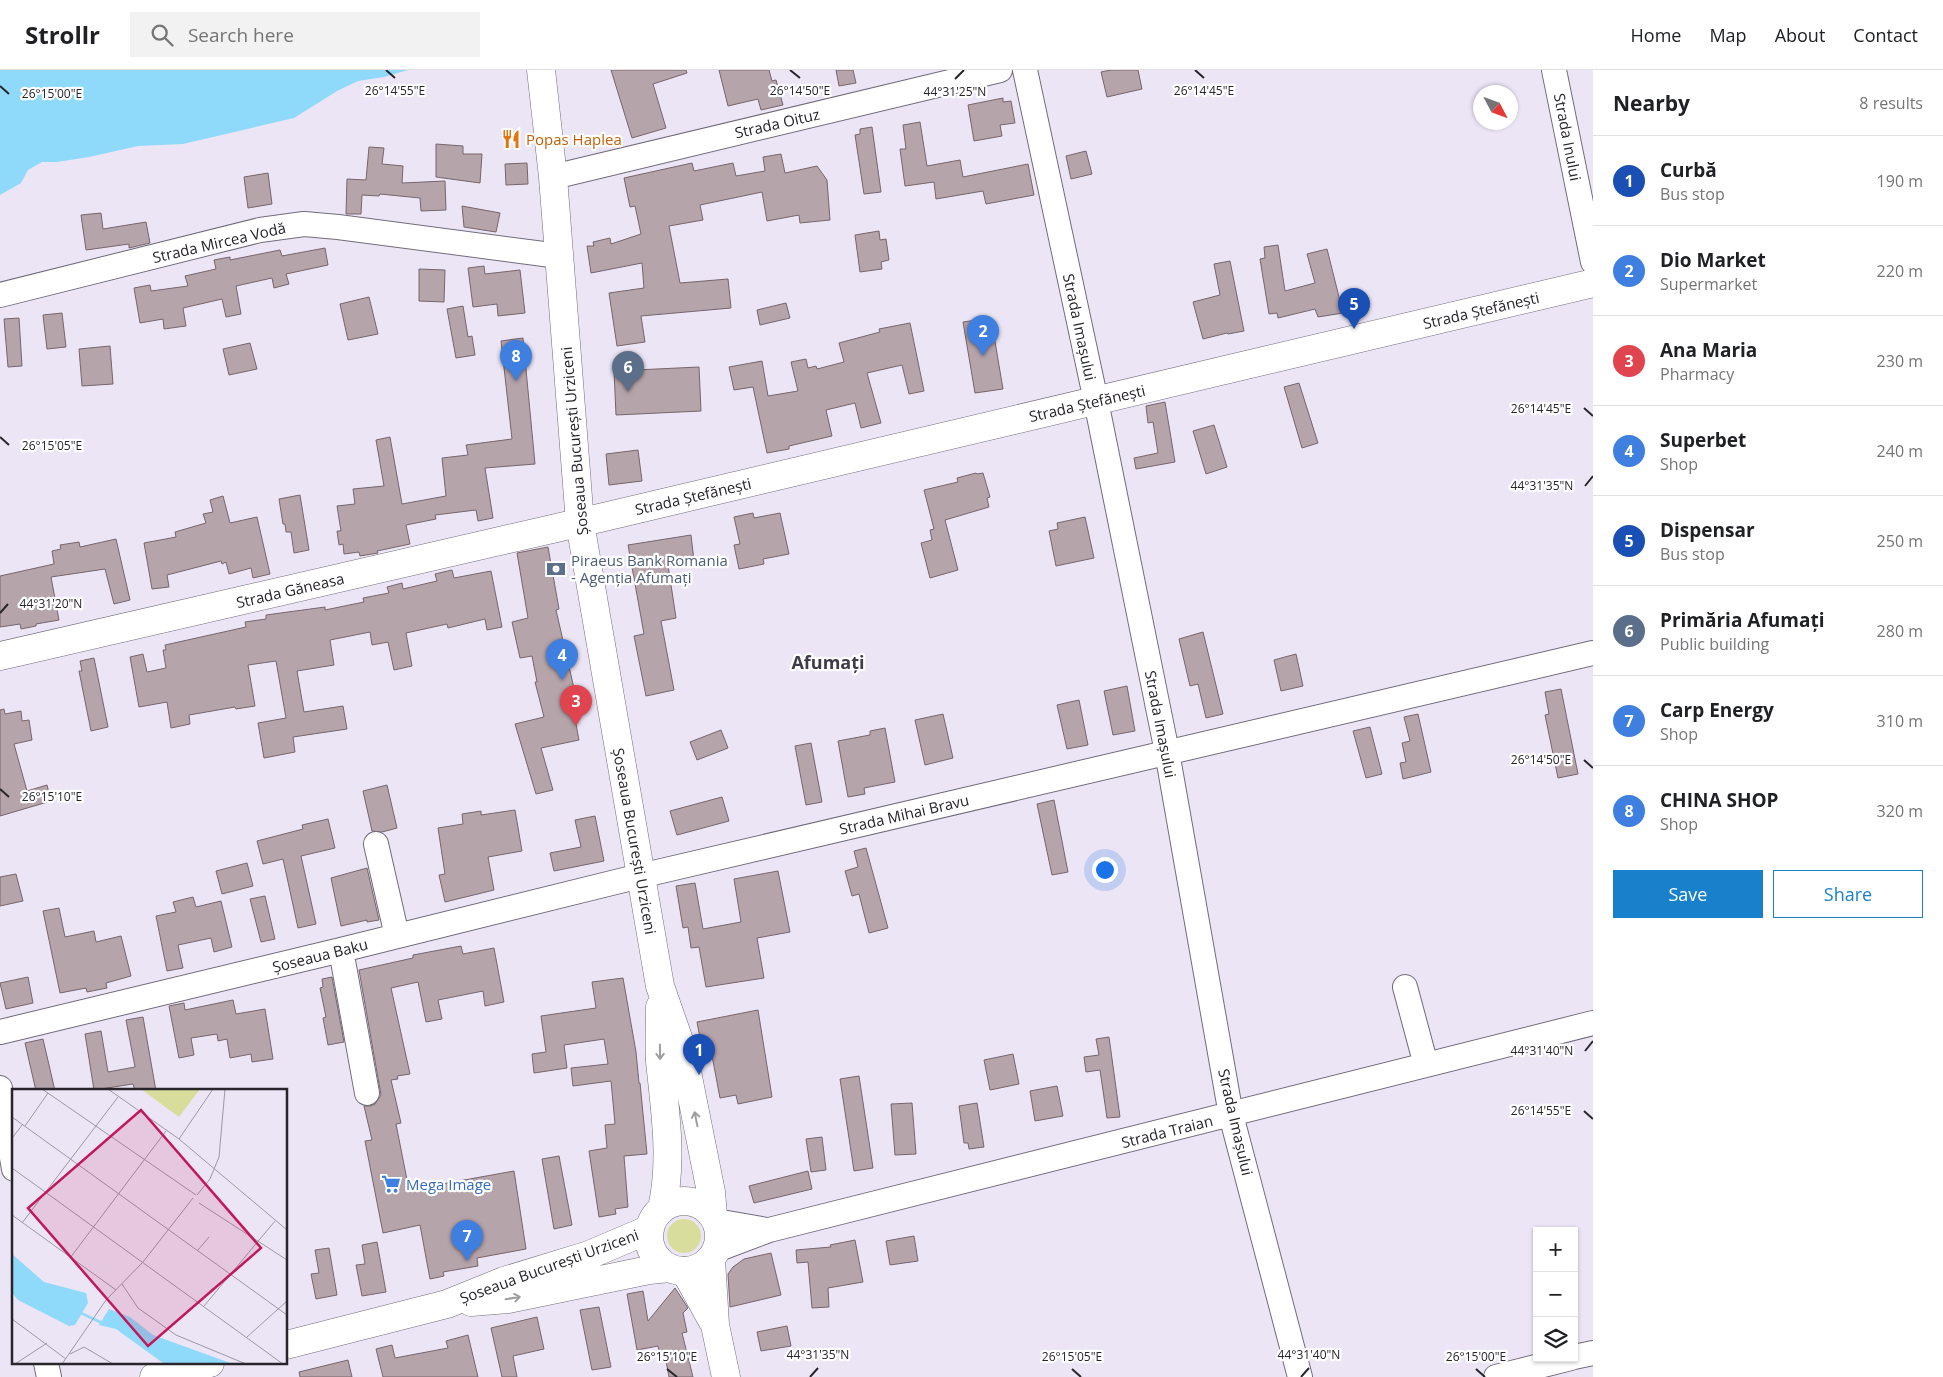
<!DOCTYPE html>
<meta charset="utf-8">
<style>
body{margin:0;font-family:"Open Sans",sans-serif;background:#f2f2f2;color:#202124}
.controls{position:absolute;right:15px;bottom:15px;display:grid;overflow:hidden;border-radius:0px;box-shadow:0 1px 4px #0004}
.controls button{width:45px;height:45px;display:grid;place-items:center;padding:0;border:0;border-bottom:1px solid #e0e0e0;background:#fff;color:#202124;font:25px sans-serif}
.compass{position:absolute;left:1473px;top:15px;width:45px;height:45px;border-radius:50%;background:#fff;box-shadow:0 1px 4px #0004;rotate:131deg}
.you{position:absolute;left:1104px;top:799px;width:18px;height:18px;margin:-12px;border:4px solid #fff;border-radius:50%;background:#1a73e8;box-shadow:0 0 0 8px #1a73e833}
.badge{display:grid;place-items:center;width:32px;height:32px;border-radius:50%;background:#1981cc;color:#fff;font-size:16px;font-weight:700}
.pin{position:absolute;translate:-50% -41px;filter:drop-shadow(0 1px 2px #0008)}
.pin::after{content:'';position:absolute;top:26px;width:18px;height:15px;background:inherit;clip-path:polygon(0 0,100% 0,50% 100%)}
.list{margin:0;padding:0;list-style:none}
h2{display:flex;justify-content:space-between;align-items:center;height:65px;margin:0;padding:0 20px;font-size:21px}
h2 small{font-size:16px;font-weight:400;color:#757577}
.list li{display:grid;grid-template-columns:32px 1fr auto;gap:15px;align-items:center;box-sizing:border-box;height:90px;padding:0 20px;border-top:1px solid #e0e0e0}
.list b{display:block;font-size:19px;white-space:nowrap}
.list p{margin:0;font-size:16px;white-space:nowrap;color:#757577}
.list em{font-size:16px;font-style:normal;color:#757577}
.actions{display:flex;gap:10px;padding:15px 20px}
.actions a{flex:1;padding:11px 0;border:1px solid #1981cc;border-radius:0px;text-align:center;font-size:18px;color:#1981cc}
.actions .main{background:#1981cc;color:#fff}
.icon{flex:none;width:28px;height:28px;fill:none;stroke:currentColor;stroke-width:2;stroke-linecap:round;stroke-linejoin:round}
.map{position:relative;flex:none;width:1593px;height:1307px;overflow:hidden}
header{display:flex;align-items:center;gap:30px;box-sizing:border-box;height:70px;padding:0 25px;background:#fff;border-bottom:1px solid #e0e0e0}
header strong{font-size:24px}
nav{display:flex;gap:28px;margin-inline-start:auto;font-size:18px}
.search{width:350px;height:45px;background:#f2f2f2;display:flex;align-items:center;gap:12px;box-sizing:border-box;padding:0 18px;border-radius:0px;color:#757577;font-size:19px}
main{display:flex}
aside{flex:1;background:#fff}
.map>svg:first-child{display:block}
</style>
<header>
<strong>Strollr</strong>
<div class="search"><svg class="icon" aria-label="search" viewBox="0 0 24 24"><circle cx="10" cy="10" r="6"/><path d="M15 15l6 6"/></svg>Search here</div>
<nav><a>Home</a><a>Map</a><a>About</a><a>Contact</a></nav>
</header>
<main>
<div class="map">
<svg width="1593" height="1307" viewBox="0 0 1593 1307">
<rect width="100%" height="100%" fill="#ece5f6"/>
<path fill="#d9dd9b" d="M667 1166a17 17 0 1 1 34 0a17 17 0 1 1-34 0Z"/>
<path fill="#8fdafa" d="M0 0H408L384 7 358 11 337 21 294 48 183 74 138 76 89 87 57 92H42L28 100 21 113 0 125Z"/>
<path fill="#b6a4ab" stroke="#76656b" d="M611 0H686L687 3 653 14 666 58 632 68Z
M719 0H769L772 11 776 10 783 35 761 40 758 29 728 36Z
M836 0H853L856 13 839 16Z
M1111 0H1138L1142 19 1107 27 1101 2Z
M1003 28V32L1011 31 1015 53 1000 55 1002 66 974 71 968 35Z
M920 52 927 96 960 90 963 107 1028 94 1034 125 986 134 983 121 936 129 934 112 905 116 900 79H906L903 55Z
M872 57 881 122 864 124 855 65 860 64V59Z
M436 74 463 76V84H482L480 113 436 107Z
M369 77 384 78 382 94 403 96 402 113 445 111 446 140 421 141 420 128 380 124 379 126 362 125 361 144H346L347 109 366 110Z
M1086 81 1092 104 1071 109 1066 86Z
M781 84 785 103 817 96 827 110 830 150 800 153 799 145 767 151 762 122 700 135 703 150 669 156 680 213 728 209 731 238 641 246 645 272 617 276 609 223 644 218 642 193 591 203 587 176H594L593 172 610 168 611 174 641 164 635 136 630 137 624 108 692 93 694 101 733 93 736 106 765 101 763 87Z
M527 93 528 114 506 115 505 94Z
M268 103 272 134 248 138 244 107Z
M462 136 500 143 496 162 464 157Z
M101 143 103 159 146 152 150 173 129 178V174L86 180 81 145Z
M879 161 880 170 886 169 889 190 881 192 882 199 860 202 855 165Z
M1278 175 1285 221 1315 213 1307 184 1327 179 1343 243 1318 247 1315 239 1278 248 1277 243 1269 244 1260 189 1265 188 1264 177Z
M325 178 328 195 286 204 289 214 274 218 272 208 236 216 241 244 226 247 222 229 183 238 186 256 164 259 163 249 140 253 134 218 150 215 151 221 188 216 185 206 216 199 214 190 230 187V190L280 180 282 186Z
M1230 191 1244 261 1228 264 1227 263 1203 269 1193 232 1220 225 1214 194Z
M484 196 485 204 520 200 525 243 498 246 497 234 473 237 468 198Z
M419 199 445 200 444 232 419 231Z
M369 227 378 264 348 270 340 234Z
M786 233 790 248 760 255 757 240Z
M463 236 468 267 472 266 475 285 456 288 447 239Z
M62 243 66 277 47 279 43 245Z
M19 248 22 296 8 297 4 249Z
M991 248 1003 319 975 323 963 252Z
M910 253 924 321 909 324 902 295 867 303 881 353 861 358 855 333 826 340 832 366 789 376V379L767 383 753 317 734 320 729 297 762 291 768 326 798 321 791 292 806 289 808 298 816 296 817 299 844 292 839 273 880 262 879 259Z
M523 268 535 394 485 398 493 448 478 451 476 440 435 445 436 449 406 455 410 474 377 481 378 483 360 486 359 482 344 484 343 474 339 475 337 461H341L337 436 355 434 353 419 384 416 376 370 390 367 402 434 446 426 442 388 468 385 466 375 512 369 501 271Z
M250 273 257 299 229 305 223 279Z
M110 276 113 314 82 316 79 279Z
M699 297 701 341 616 345 614 301Z
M1299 313 1318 373 1302 378 1284 317Z
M1165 332 1175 392 1136 399 1134 388 1158 383 1153 352 1148 353 1146 336Z
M1214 355 1227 397 1206 404 1193 361Z
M638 380 642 411 609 415 606 384Z
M976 403 977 404 983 403 990 427 987 428 989 437 945 450 958 500 930 508 921 473 932 470 930 460 934 459 924 420 958 412 957 408Z
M300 425 309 480 294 483 291 462H286L285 454H283L279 429Z
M223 426 230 453 257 447 270 504 253 508 251 498 229 504 226 492 222 494 221 491 167 505 169 517 152 519 144 473 176 467 175 462 206 453 203 444 213 442 210 430Z
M753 443 754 448 780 443 789 484 763 489 764 494 739 499 734 475 740 474 734 447Z
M1085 447 1094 488 1056 496 1049 461 1058 459 1057 453Z
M691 465 694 491 668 495 676 548 661 551 674 620 646 626 634 566 644 564 628 475Z
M116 469 130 530 114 534 105 499 51 507 59 550 36 554V556L21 559 20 554 0 557V506L54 494 52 481 61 479 60 475 79 472 80 477Z
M548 477 559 539 556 540 576 627 571 628 579 670 541 678 553 720 536 724 515 654 544 647 535 612H537L532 586 520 588 512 552 528 548 517 483Z
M452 500 454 508 491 501 502 557 487 560 485 549 448 558 447 554 406 563 412 596 394 600 388 572 372 575 370 562 330 570 334 595 297 601 304 642 343 636 347 659 293 667 295 682 264 688 258 653 286 648 276 591 248 595 255 636 236 639 235 637 189 645 190 654 171 658 167 632 139 637 130 587 143 584 147 602 166 598 163 580H166L165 575 246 557 245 552 266 549V545L325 537V540L364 532 363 528 389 523 387 517 402 513 403 519 437 511 435 504Z
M1203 562 1223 644 1206 648 1198 614 1190 616 1179 569Z
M1296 584 1303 616 1281 621 1274 590Z
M94 588 108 657 91 661 79 601H82L80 591Z
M1127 616 1135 661 1113 665 1104 621Z
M1561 619 1578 704 1558 708 1545 645 1549 644 1545 622Z
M1079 630 1088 675 1067 679 1057 635Z
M4 639 5 644 21 641 22 651 29 650 32 670 14 674 27 721 47 715 51 731 0 746V640Z
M943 644 953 688 925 695 915 650Z
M1418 644 1431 702 1403 709 1400 693 1406 692 1402 673 1410 671 1404 647Z
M1370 657 1382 704 1366 708 1353 661Z
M885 658 895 712 864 718 865 724 848 727 838 671 870 665V661Z
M721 660 728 678 697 690 690 672Z
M811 673 822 732 806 735 795 676Z
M387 715 397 758 382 762 372 761 363 721Z
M722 727 729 751 677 765 670 741Z
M1054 730 1068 802 1052 805 1037 734Z
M515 740 522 781 488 787 494 820 445 832 439 805 445 804 438 758 463 754 462 744 481 741V745Z
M595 746 604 791 554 801 550 783 581 777 575 750Z
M328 749 335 778 301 786 316 854 298 858 283 789 263 794 257 771 303 759 302 755Z
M866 778 888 858 869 863 859 824 852 826 845 801 858 797 854 781Z
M247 793 253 816 222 824 216 801Z
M367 798 379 850 367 852V850L341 856 331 808Z
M778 801 790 862 757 868 764 908 706 917 699 877 691 878 688 857 683 858 676 816 695 813 703 859 741 852 734 809Z
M16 804 23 831 0 836V807Z
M265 826 275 869 261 872 250 829Z
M193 827 196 837 221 831 232 877 214 882 211 868 178 875 183 898 167 901 156 846 176 842 173 832Z
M59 838 65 867 94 861 96 872 121 866 131 906 106 913 107 918 87 922 86 918 60 923 43 841Z
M461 876 463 884 494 878 504 932 485 936 483 921 438 930 442 949 426 952 418 912 391 918 410 1004 397 1006 398 1009 391 1010 401 1053 396 1054 409 1120 514 1101 526 1179 477 1188 478 1196 443 1202 444 1206 430 1209 420 1155 383 1163 365 1071 372 1070 364 1036H370L375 1034 381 1025 359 900 413 888V885Z
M28 907 33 933 6 939 0 913Z
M332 907 344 972 328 975 323 948 326 947 320 918 323 917 322 909Z
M623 908 636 982 639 1013H640L647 1084 624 1086 628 1137 615 1139 616 1144 599 1147 589 1081 607 1078 605 1055 615 1054 611 1011 573 1016 571 998 608 994 604 969 564 975 567 998 534 1003 532 984 546 982 541 946 596 938 592 912Z
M233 930 236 944 265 939 273 989 252 992 251 984 230 988 227 969 218 971 217 964 191 968 194 985 179 988 169 936 184 933 185 940Z
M758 940 772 1027 738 1034 736 1025 720 1028 710 975 708 972 701 973 697 952Z
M143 947 156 1021H135L133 1014 94 1020 85 964 101 961 108 1002 135 997 126 950Z
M1109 967 1120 1047 1107 1048 1100 1000 1086 1002 1084 987 1099 985 1096 969Z
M43 969 55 1021H36L25 973Z
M1013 984 1019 1014 990 1020 984 990Z
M859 1006 873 1098 854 1101 840 1009Z
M1057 1016 1063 1046 1035 1051 1030 1021Z
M912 1033 916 1084 895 1085 891 1034Z
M977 1033 984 1077 969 1079 968 1073H964L959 1036Z
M822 1067 826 1100 811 1102 806 1069Z
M559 1086 572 1155 554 1159 542 1089Z
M808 1101 812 1119 754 1133 749 1116Z
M914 1166 918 1191 890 1195 886 1171Z
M855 1170 863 1212 828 1218 829 1237 812 1238 808 1192 797 1193 796 1180 831 1177 830 1175Z
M377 1172 386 1222 362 1226 356 1195 365 1194 362 1175Z
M329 1178 337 1225 316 1229 311 1204 319 1203 315 1180Z
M771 1183 781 1225 730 1237 728 1204 733 1197 744 1189Z
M675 1218 688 1238 683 1243 687 1262 682 1263 693 1307H669L666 1291 662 1292 658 1276 637 1280 627 1224 643 1221 648 1251Z
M599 1237 611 1297 592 1300 580 1240Z
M537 1247 544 1279 513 1286 517 1307H502L491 1258Z
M787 1256 791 1276 761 1281 757 1262Z
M468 1265 478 1307H383L376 1279 392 1275 395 1288 448 1278 446 1271Z
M348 1290 352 1307H300L299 1302Z"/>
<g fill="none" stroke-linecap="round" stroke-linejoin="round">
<g stroke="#726c7a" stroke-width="26">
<path id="minor" d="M1025 0 1096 331 1167 682 1231 1045 1300 1307
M1554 0 1593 192
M553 107 1000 0
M0 225 260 160 304 154 338 157 559 186
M376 774 397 866
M341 880 367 1023
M1405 917 1426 995
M0 962 341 880 640 806 1593 583
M0 1018 14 1099
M716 1151 767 1160
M716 1180 769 1160 1593 953
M1574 1287 1593 1283
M46 1293 49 1307
M1496 1307 1571 1288"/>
</g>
<g stroke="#726c7a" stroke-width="29">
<path id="major" d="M0 586 604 447 1593 213
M711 1189 715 1255 726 1307
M685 1201 712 1250"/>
</g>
<g stroke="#726c7a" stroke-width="29">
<path id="highway" d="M541 0 553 107 580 453 660 916 683 982 711 1122 713 1145
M660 937C660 955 659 973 660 991 665 1041 673 1089 662 1139
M649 1166a35 35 0 1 1 70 0a35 35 0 1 1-70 0Z
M471 1232 508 1229 649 1200 670 1198
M286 1275 447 1234 504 1211 589 1185 650 1159
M154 1307 210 1293"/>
</g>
<use href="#minor" stroke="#fff" stroke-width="24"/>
<use href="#major" stroke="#fff" stroke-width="28"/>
<use href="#highway" stroke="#fff" stroke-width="28"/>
</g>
<defs><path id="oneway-shaft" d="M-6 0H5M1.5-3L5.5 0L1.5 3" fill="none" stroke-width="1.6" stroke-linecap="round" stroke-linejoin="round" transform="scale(1.25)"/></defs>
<g stroke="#9e9c9f">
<use href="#oneway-shaft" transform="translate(660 982) rotate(89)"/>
<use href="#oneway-shaft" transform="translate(696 1049) rotate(-101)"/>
<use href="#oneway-shaft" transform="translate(513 1228) rotate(-10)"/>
</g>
<path fill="none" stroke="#27242a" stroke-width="2" d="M386 0 395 8M790 0 800 8M1195 0 1204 8M955 9 964 0M0 16 9 24M1584 338 1593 346M0 367 9 375M1585 416 1593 406M0 543 8 534M1584 690 1593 698M0 719 9 727M1585 981 1593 971M1584 1041 1593 1049M667 1299 677 1307M1072 1299 1081 1307M1476 1299 1485 1307M810 1307 818 1298M1301 1307 1309 1298"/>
<defs>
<g id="restaurant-bare" transform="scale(1.5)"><path d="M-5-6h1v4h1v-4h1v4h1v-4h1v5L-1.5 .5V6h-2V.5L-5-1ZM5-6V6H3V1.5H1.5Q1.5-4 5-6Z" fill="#e8710a" stroke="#fff" stroke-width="2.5" paint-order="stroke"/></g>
<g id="bank-bare" transform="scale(1.5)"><path d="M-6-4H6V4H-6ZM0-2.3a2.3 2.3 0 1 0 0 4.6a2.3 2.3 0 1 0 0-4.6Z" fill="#5c6f8a" stroke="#fff" stroke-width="2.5" paint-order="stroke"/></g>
<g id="supermarket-bare" transform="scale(1.5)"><path d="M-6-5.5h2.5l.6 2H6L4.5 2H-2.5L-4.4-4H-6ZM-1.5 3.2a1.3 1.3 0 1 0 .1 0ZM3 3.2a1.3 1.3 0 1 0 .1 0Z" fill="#3f7fe0" stroke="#fff" stroke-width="2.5" paint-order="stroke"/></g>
</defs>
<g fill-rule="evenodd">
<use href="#restaurant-bare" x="511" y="69"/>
<use href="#bank-bare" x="556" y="499"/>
<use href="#supermarket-bare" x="391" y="1114"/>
</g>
<g text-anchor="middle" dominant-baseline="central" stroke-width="4.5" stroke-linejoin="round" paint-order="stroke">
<g font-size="15" fill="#27242a" stroke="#fff">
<text transform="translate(777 53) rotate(-13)">Strada Oituz</text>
<text transform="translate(1568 67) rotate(79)">Strada Inului</text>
<text transform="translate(219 172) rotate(-13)">Strada Mircea Vodă</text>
<text transform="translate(1481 240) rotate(-13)">Strada Ștefănești</text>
<text transform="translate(1080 257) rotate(78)">Strada Imașului</text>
<text transform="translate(1087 333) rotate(-13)">Strada Ștefănești</text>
<text transform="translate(574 371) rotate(-95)">Șoseaua București Urziceni</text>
<text transform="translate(693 426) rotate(-13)">Strada Ștefănești</text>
<text transform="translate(290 520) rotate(-13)">Strada Găneasa</text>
<text transform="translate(1161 654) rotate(79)">Strada Imașului</text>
<text transform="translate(904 744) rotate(-13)">Strada Mihai Bravu</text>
<text transform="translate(635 771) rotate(80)">Șoseaua București Urziceni</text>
<text transform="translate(320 885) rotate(-14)">Șoseaua Baku</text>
<text transform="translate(1236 1052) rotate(77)">Strada Imașului</text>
<text transform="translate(1167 1061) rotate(-14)">Strada Traian</text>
<text transform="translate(549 1196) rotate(-20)">Șoseaua București Urziceni</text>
</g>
<g font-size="15" fill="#c56008" stroke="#fff" text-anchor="start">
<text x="526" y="69">Popas Haplea</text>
</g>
<g font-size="15" fill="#4e5e75" stroke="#fff" text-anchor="start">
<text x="571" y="490">Piraeus Bank Romania<tspan x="571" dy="17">- Agenția Afumați</tspan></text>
</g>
<g font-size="15" fill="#366cbe" stroke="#fff" text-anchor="start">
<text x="406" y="1114">Mega Image</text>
</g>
<g font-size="18" font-weight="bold" fill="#403b48" stroke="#fff">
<text x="828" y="592">Afumați</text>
</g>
</g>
<g transform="translate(12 1019)">
<rect width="275" height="275" fill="#ece5f6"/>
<path d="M129 0H188L167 28Z" fill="#d9dd9b"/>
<path d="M0 165 32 193 74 204 76 214 63 236 57 237 6 211 0 204ZM97 220 118 228 141 246 221 275 151 274 104 240 87 236Z" fill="#8fdafa"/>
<path fill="none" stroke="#8fdafa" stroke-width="2.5" d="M69 224 90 234"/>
<path fill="none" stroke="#9d98a4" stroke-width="1" d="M30 0 184 106M96 0 167 50 275 141M0 28 275 226M13 37 36 4M0 49 11 35M167 50 201 0M0 79 271 275M185 106 198 90 207 68 213 0M187 114 275 171M0 126 104 201M10 134 106 8M186 161 197 148M58 169 154 42M110 195 126 219 164 246 234 275M192 217 263 132M0 230 54 270M235 248 275 212M58 265 72 258 101 275M3 275 35 254M50 275 94 211 131 173 181 109"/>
<path fill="#c2185b" fill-opacity="0.15" stroke="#c2185b" stroke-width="2.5" d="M129 21 249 159 136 257 16 119Z"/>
<rect width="275" height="275" fill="none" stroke="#27242a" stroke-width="2.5"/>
</g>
<g font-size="12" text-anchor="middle" fill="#27242a" stroke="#fff" stroke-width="4.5" stroke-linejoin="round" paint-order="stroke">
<text x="395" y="25">26°14'55"E</text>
<text x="800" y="25">26°14'50"E</text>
<text x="1204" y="25">26°14'45"E</text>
<text x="955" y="26">44°31'25"N</text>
<text x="52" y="28">26°15'00"E</text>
<text x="1541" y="343">26°14'45"E</text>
<text x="52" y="380">26°15'05"E</text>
<text x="1542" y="420">44°31'35"N</text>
<text x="51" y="538">44°31'20"N</text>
<text x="1541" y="694">26°14'50"E</text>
<text x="52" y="731">26°15'10"E</text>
<text x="1542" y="985">44°31'40"N</text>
<text x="1541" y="1045">26°14'55"E</text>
<text x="818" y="1289">44°31'35"N</text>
<text x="1309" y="1289">44°31'40"N</text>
<text x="667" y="1291">26°15'10"E</text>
<text x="1072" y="1291">26°15'05"E</text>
<text x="1476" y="1291">26°15'00"E</text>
</g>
</svg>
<div class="controls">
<button>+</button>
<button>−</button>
<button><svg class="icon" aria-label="layers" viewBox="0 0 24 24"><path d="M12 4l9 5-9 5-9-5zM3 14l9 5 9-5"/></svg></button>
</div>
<svg class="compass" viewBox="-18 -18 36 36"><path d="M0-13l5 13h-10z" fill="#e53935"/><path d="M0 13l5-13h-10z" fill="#757577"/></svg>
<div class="you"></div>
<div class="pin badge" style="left:699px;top:1005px;background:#1a4fb4">1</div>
<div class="pin badge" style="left:983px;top:286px;background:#3f7fe0">2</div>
<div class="pin badge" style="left:576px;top:656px;background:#e0444e">3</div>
<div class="pin badge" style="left:562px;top:610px;background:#3f7fe0">4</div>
<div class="pin badge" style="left:1354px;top:259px;background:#1a4fb4">5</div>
<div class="pin badge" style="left:628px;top:322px;background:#5c6f8a">6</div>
<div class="pin badge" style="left:467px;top:1191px;background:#3f7fe0">7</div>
<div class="pin badge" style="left:516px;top:311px;background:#3f7fe0">8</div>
</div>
<aside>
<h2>Nearby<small>8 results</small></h2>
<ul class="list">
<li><span class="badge" style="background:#1a4fb4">1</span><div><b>Curbă</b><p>Bus stop</p></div><em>190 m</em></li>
<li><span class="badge" style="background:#3f7fe0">2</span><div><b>Dio Market</b><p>Supermarket</p></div><em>220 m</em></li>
<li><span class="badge" style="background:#e0444e">3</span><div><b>Ana Maria</b><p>Pharmacy</p></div><em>230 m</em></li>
<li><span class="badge" style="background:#3f7fe0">4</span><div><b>Superbet</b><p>Shop</p></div><em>240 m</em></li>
<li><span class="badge" style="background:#1a4fb4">5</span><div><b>Dispensar</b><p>Bus stop</p></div><em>250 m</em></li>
<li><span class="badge" style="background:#5c6f8a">6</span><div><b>Primăria Afumați</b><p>Public building</p></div><em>280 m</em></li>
<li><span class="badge" style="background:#3f7fe0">7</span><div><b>Carp Energy</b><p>Shop</p></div><em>310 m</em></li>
<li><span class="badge" style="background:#3f7fe0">8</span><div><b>CHINA SHOP</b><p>Shop</p></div><em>320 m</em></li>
</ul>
<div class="actions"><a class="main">Save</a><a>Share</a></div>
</aside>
</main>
